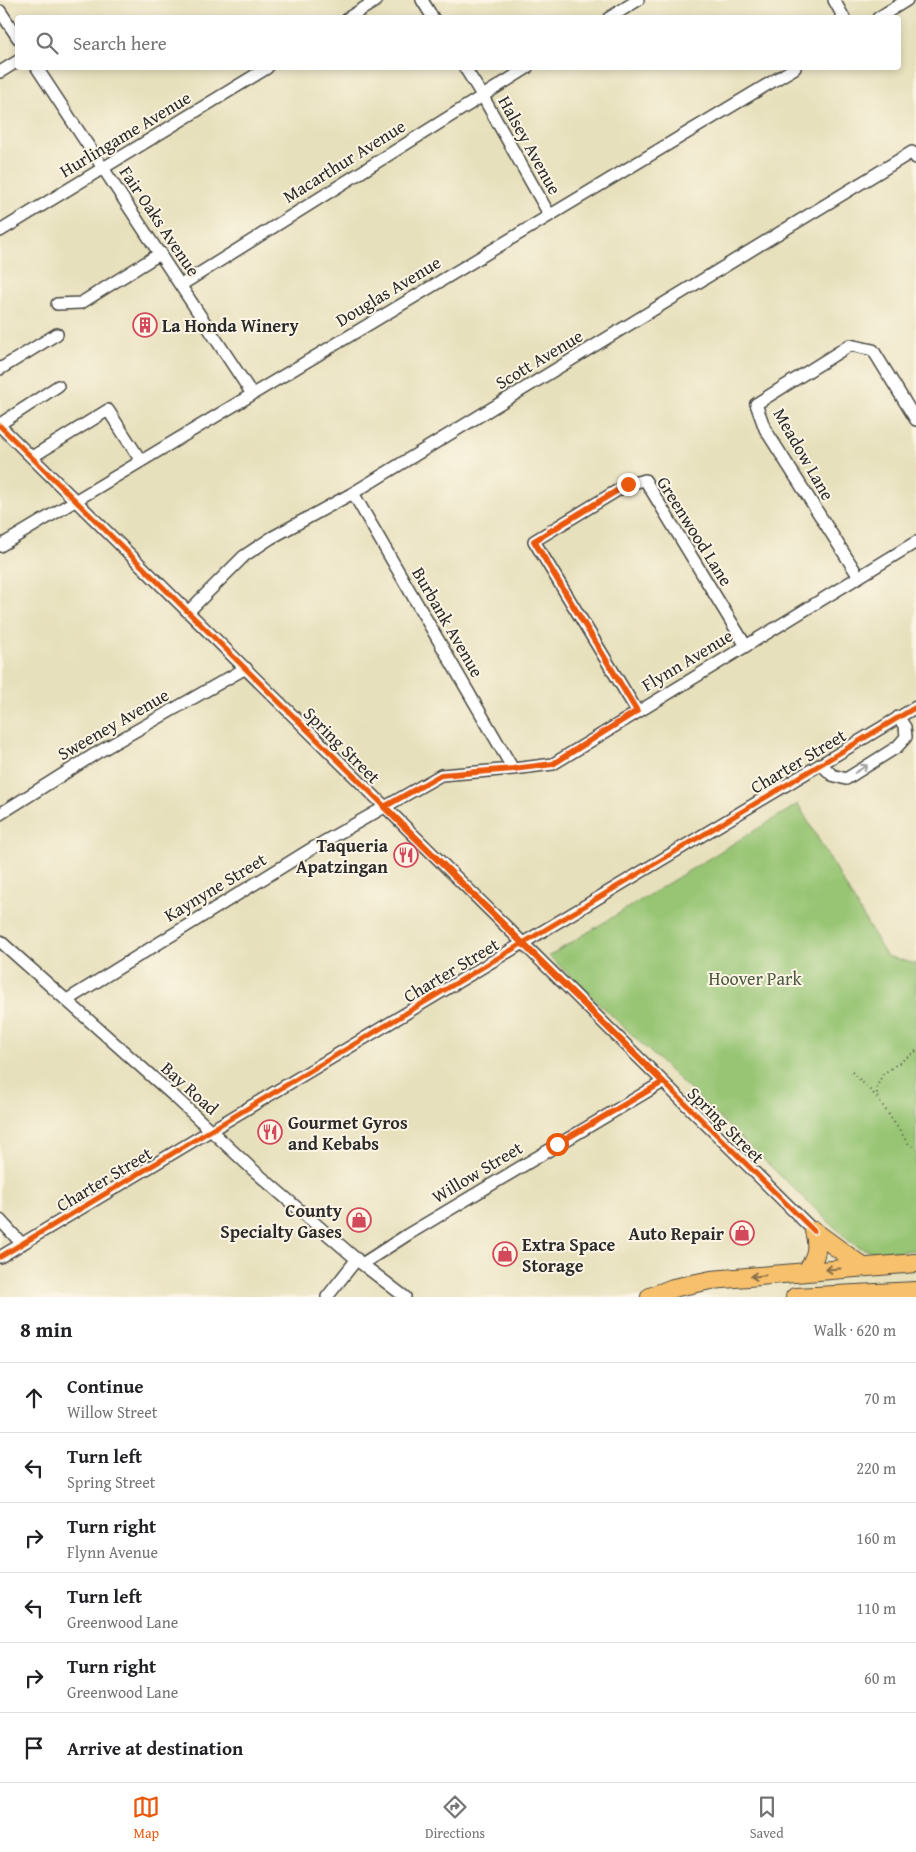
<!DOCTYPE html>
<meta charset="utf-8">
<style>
body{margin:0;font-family:"Gentium Book Plus",serif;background:#f2f2f2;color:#202124}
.stop{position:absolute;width:15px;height:15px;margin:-11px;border:4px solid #ea580c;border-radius:50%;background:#fff}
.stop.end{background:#ea580c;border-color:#fff;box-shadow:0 1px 5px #0008}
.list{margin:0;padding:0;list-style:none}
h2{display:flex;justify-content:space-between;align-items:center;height:65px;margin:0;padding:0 20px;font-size:21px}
h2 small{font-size:16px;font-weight:400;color:#757577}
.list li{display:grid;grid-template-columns:32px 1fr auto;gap:15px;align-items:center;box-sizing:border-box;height:70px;padding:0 20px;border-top:1px solid #e0e0e0}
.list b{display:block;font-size:19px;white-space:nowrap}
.list p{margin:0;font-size:16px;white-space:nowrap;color:#757577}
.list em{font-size:16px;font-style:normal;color:#757577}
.icon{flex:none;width:28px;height:28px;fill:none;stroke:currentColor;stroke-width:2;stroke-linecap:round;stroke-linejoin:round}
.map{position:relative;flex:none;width:916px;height:1297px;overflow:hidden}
.search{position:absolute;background:#fff;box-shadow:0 2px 8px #0003;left:15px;right:15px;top:15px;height:55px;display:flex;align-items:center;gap:12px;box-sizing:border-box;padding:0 18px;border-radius:5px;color:#757577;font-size:19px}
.sheet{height:485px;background:#fff}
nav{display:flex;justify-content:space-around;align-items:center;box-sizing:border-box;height:70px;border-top:1px solid #e0e0e0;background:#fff;font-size:14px;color:#757577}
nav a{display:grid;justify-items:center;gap:2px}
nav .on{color:#ea580c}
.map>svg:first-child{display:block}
</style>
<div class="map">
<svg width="916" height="1297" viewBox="0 0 916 1297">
<rect width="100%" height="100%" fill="#fcf5e5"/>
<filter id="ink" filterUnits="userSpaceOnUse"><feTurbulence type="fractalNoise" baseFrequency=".02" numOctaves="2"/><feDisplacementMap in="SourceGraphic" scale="10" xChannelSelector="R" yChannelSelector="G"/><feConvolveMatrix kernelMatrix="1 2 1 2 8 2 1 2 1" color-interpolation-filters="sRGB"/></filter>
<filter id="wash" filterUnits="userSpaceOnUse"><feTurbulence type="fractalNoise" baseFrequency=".0096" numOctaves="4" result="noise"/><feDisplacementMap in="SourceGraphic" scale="20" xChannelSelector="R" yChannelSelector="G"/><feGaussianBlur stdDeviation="1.12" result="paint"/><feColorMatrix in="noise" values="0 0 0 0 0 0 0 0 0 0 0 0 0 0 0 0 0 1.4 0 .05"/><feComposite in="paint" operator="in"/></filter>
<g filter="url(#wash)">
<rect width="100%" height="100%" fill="#e7e0bc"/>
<path fill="#97c573" stroke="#61784f" d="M798 804 886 956 916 964V1250C891 1252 869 1257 848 1240L549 956Z"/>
</g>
<g filter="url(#ink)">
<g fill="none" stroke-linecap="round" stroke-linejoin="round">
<g stroke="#474641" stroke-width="14">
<path id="minor" d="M422 0 433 18
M834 0 844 18
M0 11 18 38
M348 18 377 0
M609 18 638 0
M878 18 907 0
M37 68 252 394
M465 68 482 95 549 214
M0 72 18 61
M0 231 267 68
M181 285 527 68
M57 304 81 303 161 253
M0 369 57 334
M0 424 58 386
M0 426 814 1231
M32 457 108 410 141 461
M353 493 513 769
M0 546 795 68
M859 577 765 429 756 404 850 345 873 350 916 420
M188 612 244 556 271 538 353 493 912 152 916 158
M637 711 534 541 628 484 645 480 746 646
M821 764 832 775 846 779 897 747 906 737 905 727 898 717
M0 814 95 754 246 668
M0 941 176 1098 251 1168 362 1264 405 1297
M67 1000 311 849 441 775 513 769 553 764 916 542
M0 1220 22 1244
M0 1257 916 707
M362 1264 407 1235 663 1082
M327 1297 357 1259"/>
</g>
<g stroke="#474641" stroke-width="20">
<path id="highway" d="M814 1231 863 1267
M807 1271C816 1257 819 1248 814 1231
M650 1297 673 1288 711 1280 916 1263
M795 1297 916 1291"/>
</g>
<path stroke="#474641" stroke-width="2" stroke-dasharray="1 4" stroke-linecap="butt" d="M916 1051 883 1074 877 1086V1097L908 1143 916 1149
M852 1072 877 1097"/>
<use href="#minor" stroke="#fff" stroke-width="11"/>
<use href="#highway" stroke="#f7c06c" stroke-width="18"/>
<g stroke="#fcf5e5" stroke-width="8">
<path id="cycleway" d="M0 426 814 1231
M0 1257 916 707"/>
</g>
<use href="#cycleway" stroke="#e8590c" stroke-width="5"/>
</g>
<defs><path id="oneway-shaft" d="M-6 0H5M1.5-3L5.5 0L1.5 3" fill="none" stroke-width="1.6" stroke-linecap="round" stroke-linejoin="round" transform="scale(1.25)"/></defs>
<use stroke="#a0a0a0" href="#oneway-shaft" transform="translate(861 769) rotate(-32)"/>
<g stroke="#876e48">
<use href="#oneway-shaft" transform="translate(833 1269) rotate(176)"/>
<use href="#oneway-shaft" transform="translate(758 1276) rotate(174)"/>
</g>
</g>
<g fill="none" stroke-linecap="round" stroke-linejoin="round" filter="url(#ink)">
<path stroke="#ea580c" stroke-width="6" d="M557 1144 663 1082 384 807 441 775 513 769 553 764 637 711 534 541 628 484"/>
</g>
<defs>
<g id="building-ring" transform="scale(1.25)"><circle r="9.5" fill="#fcf5e5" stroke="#d1495b" stroke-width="1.5"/><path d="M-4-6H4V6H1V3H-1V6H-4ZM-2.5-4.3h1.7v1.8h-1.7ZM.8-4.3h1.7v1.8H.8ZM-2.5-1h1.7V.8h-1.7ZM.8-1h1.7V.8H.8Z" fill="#d1495b"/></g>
<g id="restaurant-ring" transform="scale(1.25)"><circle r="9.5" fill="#fcf5e5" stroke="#d1495b" stroke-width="1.5"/><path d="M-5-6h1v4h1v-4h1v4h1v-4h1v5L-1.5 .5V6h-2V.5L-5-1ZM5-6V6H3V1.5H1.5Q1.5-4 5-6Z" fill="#d1495b"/></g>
<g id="shop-ring" transform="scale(1.25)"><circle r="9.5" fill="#fcf5e5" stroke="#d1495b" stroke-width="1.5"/><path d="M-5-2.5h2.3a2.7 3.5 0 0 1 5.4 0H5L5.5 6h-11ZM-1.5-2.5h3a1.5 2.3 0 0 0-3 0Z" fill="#d1495b"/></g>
</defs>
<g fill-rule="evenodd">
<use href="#building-ring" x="145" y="325"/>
<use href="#restaurant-ring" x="406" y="855"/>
<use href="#restaurant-ring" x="270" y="1132"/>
<use href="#shop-ring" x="359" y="1220"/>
<use href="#shop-ring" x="742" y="1233"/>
<use href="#shop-ring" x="505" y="1254"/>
</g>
<g text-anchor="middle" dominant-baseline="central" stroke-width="4" stroke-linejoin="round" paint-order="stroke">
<g font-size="18" fill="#2b2b2b" stroke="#fcf5e5">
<text transform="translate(125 134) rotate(-31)">Hurlingame Avenue</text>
<text transform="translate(530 145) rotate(61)">Halsey Avenue</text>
<text transform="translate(344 161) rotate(-32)">Macarthur Avenue</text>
<text transform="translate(160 221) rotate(56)">Fair Oaks Avenue</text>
<text transform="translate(388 291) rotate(-31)">Douglas Avenue</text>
<text transform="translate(539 359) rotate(-31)">Scott Avenue</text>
<text transform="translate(804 454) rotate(60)">Meadow Lane</text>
<text transform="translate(695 531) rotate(58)">Greenwood Lane</text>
<text transform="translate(448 622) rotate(60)">Burbank Avenue</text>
<text transform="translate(687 660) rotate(-31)">Flynn Avenue</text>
<text transform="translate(113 724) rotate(-30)">Sweeney Avenue</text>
<text transform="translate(342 745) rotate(45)">Spring Street</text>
<text transform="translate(798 761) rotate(-31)">Charter Street</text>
<text transform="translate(215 887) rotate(-31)">Kaynyne Street</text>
<text transform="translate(451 970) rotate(-31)">Charter Street</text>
<text transform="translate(190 1088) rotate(42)">Bay Road</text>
<text transform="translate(726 1125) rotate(45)">Spring Street</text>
<text transform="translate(477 1172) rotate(-31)">Willow Street</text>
<text transform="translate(104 1179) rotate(-31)">Charter Street</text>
</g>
<g font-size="18" font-weight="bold" fill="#2b2b2b" stroke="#fcf5e5" text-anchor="start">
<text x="162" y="325">La Honda Winery</text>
<text x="388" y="845" text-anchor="end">Taqueria<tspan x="388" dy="21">Apatzingan</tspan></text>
<text x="288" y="1122">Gourmet Gyros<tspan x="288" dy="21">and Kebabs</tspan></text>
<text x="342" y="1210" text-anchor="end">County<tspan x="342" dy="21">Specialty Gases</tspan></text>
<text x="724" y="1233" text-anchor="end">Auto Repair</text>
<text x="522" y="1244">Extra Space<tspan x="522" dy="21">Storage</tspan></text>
</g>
<g font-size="18" fill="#4b5941" stroke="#fcf5e5">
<text x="755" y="978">Hoover Park</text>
</g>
</g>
</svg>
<div class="stop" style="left:557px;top:1144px"></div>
<div class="stop end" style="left:628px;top:484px"></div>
<div class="search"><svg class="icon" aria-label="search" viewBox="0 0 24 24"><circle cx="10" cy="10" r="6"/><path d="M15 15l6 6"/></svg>Search here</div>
</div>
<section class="sheet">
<h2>8 min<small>Walk · 620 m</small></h2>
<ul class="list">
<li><svg class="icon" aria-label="ahead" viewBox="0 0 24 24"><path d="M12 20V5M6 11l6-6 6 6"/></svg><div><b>Continue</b><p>Willow Street</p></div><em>70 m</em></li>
<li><svg class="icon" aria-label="left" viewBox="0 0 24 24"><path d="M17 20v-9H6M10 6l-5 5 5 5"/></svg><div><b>Turn left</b><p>Spring Street</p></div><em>220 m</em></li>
<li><svg class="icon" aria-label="right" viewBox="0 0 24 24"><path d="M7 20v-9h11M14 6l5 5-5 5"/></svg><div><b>Turn right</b><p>Flynn Avenue</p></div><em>160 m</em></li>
<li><svg class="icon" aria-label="left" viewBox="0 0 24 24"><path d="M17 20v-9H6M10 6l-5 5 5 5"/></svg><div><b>Turn left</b><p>Greenwood Lane</p></div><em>110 m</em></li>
<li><svg class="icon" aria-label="right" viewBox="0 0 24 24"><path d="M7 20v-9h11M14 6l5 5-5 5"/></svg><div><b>Turn right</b><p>Greenwood Lane</p></div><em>60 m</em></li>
<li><svg class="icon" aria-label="arrive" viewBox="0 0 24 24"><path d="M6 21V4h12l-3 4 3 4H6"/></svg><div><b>Arrive at destination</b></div></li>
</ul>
</section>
<nav>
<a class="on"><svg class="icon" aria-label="map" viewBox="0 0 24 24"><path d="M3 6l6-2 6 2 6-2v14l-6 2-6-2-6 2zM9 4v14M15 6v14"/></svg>Map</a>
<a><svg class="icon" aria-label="directions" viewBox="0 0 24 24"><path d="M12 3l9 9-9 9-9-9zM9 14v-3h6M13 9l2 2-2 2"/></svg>Directions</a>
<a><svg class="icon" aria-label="saved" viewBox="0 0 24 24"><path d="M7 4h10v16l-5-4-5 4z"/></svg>Saved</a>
</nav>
